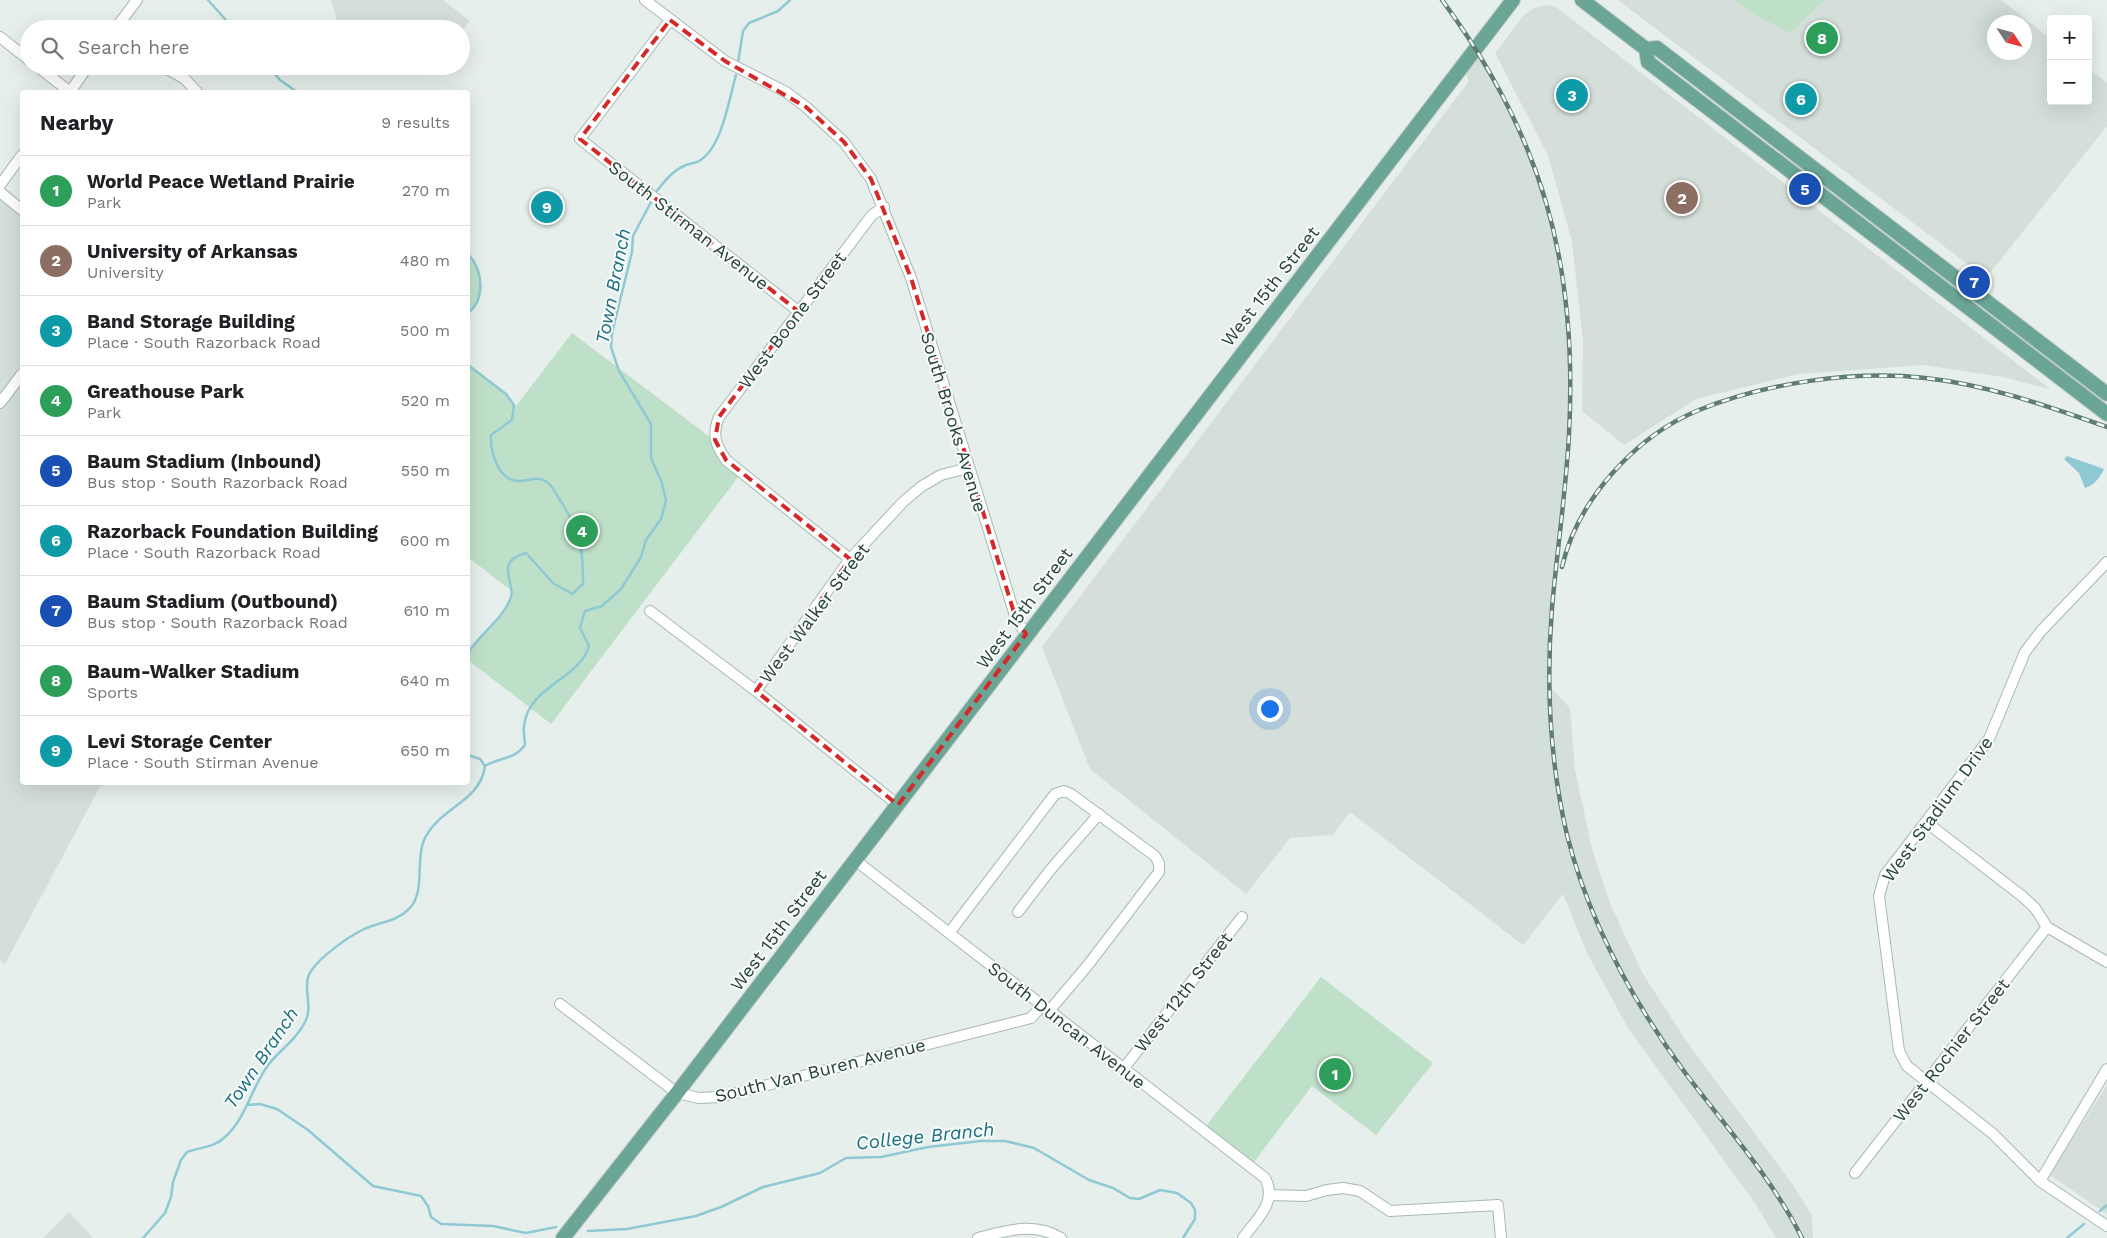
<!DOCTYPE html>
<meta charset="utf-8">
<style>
body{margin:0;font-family:"Work Sans",sans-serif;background:#f6f6f6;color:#202124}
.controls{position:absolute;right:15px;top:15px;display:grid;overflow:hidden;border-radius:5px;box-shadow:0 5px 20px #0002}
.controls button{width:45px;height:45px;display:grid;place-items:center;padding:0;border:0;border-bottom:1px solid #e0e0e0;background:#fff;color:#202124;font:25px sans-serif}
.compass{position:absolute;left:1987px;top:15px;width:45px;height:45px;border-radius:50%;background:#fff;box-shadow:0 5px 20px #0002;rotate:126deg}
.you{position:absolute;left:1269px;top:708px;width:18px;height:18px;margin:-12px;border:4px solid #fff;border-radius:50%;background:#1a73e8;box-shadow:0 0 0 8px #1a73e833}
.badge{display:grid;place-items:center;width:32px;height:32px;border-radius:50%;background:#7f4e3f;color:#fff;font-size:16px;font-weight:700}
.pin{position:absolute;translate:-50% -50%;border:2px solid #fff;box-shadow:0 1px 5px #0006}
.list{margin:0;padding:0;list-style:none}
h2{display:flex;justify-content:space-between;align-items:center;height:65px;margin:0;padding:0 20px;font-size:21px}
h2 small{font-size:16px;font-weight:400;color:#757577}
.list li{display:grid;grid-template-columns:32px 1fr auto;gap:15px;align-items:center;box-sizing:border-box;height:70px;padding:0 20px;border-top:1px solid #e0e0e0}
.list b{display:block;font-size:19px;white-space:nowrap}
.list p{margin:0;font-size:16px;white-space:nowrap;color:#757577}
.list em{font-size:16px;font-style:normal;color:#757577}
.icon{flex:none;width:28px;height:28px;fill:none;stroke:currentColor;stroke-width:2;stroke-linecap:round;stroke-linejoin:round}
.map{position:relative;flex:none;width:2107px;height:1238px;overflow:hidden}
.search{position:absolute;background:#fff;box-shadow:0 5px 20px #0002;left:20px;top:20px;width:450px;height:55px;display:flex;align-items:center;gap:12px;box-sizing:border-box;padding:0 18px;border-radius:28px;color:#757577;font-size:19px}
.panel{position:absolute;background:#fff;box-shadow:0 5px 20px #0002;left:20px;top:90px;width:450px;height:695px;border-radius:5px}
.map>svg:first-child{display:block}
</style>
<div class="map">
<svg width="2107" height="1238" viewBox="0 0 2107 1238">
<rect width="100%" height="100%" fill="#e6efeb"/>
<path fill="#d4dfda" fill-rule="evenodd" d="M331 0H443L470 21 461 32V29H396L381 25 339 26Z
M1618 0H2001L2051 39V101H2088V68L2107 83V126L1986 278ZM1994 22H2024V52H1994Z
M1547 5 1556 7 2050 389 2003 377 1923 365 1799 374 1696 399 1624 445 1582 411 1583 341 1572 242 1548 155 1495 53 1524 15 1534 8Z
M1476 49 1507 104 1524 138 1549 214 1562 265 1569 319 1571 379 1569 436 1552 611 1549 686 1570 708 1575 770 1593 853 1611 906 1643 974 1687 1042 1793 1185 1812 1216 1813 1238H1776L1757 1206 1628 1028 1587 953 1563 894 1523 945 1350 812 1333 835 1290 838 1246 894 1090 769 1042 647 1469 81 1462 67Z
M0 199 22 217V782L102 783 5 964 0 960Z
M2107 1085V1214L2051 1176 2054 1168Z
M69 1212 93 1238H43Z"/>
<path fill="#bfe0c8" d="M1735 0H1825L1790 33 1755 15Z
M468 254C483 270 486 299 468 313Z
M572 333 714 440 742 472 551 724 468 660C467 642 506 617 513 592L468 557V504L470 502 468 493V365L506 394 516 406Z
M1321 977 1433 1063 1376 1135 1312 1086 1250 1167 1203 1130Z"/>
<path fill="#8ec9d4" d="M2067 456 2104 469C2100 478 2094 485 2085 488L2079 473 2064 459Z"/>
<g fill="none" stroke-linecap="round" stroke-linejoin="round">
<path stroke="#8ec9d4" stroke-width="2.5" d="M208 0 234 29
M738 63 743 31 749 23 778 11 790 0
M268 66 280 80 297 92
M656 192C664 182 672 171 684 166 688 163 694 164 699 161 722 148 729 99 736 75
M468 254C483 270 486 299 468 313
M468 365 506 394 514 405 512 420 491 435C490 450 497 479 517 481 527 482 537 475 547 482 553 486 556 495 560 500 581 533 583 546 583 584L572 594 553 583 526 553C493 562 516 583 511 597 503 620 480 633 468 653
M468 755 480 759 485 766
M247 1105 260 1104 277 1109 308 1130 373 1186 421 1196 428 1206 431 1217 441 1224 493 1226 526 1233 556 1227
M2100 1211 2107 1205
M588 1231 627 1229 696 1216 721 1207 763 1187 820 1173 846 1158 881 1157 928 1147 981 1141H1005L1034 1148 1089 1180 1113 1188 1130 1198 1139 1199 1160 1190 1177 1193 1191 1203 1195 1210V1219L1183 1238
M143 1238 165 1213 171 1197 173 1182 181 1160 187 1152C200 1147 214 1148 225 1137 246 1118 252 1087 268 1065 279 1051 297 1039 305 1022 314 1006 301 986 311 971 321 956 348 937 364 929 380 922 396 922 409 909 426 892 415 860 424 840 439 807 480 803 485 766 500 757 514 760 525 745 525 739 523 732 524 726 528 686 580 679 589 646L580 628 585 611 602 606 621 589 641 557 646 540 661 519 666 501 662 483 651 458V424L619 371 611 347 612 333 632 252 633 236 651 202
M2067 1238 2084 1224"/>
<g stroke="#a8b8b2" stroke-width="12">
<path id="minor" d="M645 0 725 61 786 92 806 107 844 142 871 179 911 278 1016 619 1026 634
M670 20 580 139 798 311
M115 29 137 0
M0 37 29 60
M37 66 70 92
M162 66 185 79 197 92
M70 92 88 66
M0 185 22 155
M0 192 22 210
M0 403 22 374
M850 559 726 460C715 444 712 435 719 417L872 215 884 207
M2107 562 2041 631 2025 652 1989 739 1885 875 1879 896 1899 1051 1907 1066 1992 1133 2040 1181 2107 1226
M650 611 756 691 898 805
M756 691 850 559 903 502 922 486 941 475 968 468
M1926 822 2022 896 2035 908 2047 927 2107 962
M855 860 1265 1178C1278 1202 1256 1220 1243 1238
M1018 912 1051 869 1099 814
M949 933 1055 794 1064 791 1071 794 1155 856 1159 863V872L1088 965 1049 1011
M560 1004 677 1093 699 1098 720 1097 1031 1018 1042 1006
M1124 1068 1242 917
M1855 1173 2047 927
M2040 1181 2107 1069
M1270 1195 1306 1196 1327 1190 1343 1188 1360 1191 1390 1211 1498 1205 1501 1238
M978 1238C1006 1231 1034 1221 1061 1238"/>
</g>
<g stroke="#c2cac8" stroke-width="16">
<path id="major" d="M1582 0 1646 49 1657 48 2107 394
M1646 49 1648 62 2107 414
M563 1238 677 1093 1513 0"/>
</g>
<use href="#minor" stroke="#fff" stroke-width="10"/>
<use href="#major" stroke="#6aa596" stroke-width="14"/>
<g stroke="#5f7d75" stroke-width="4.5">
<path id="rail" d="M1442 0C1543 137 1578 265 1569 434 1566 492 1557 550 1552 608 1546 683 1550 762 1567 835 1589 922 1633 1002 1686 1074 1726 1127 1772 1178 1802 1238
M1562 567C1577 501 1635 436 1699 410 1766 383 1853 370 1925 378 1989 385 2047 406 2107 427"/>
</g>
<use href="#rail" stroke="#f7fbf9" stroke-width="2.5" stroke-dasharray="8" stroke-linecap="butt"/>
</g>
<path fill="none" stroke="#d62828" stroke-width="4" stroke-dasharray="10 6" stroke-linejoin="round" d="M670 20 725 61 806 107 844 142 871 179 911 278 1016 619 1026 634 898 805 756 691 850 559 726 460 715 440 719 417 798 311 580 139Z"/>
<g text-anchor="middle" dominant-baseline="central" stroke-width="4" stroke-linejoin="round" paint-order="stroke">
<g font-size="18" fill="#24423a" stroke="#f7fbf9">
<text transform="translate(689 225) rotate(38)">South Stirman Avenue</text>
<text transform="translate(1270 286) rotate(-52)">West 15th Street</text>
<text transform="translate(792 320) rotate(-53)">West Boone Street</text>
<text transform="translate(954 422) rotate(73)">South Brooks Avenue</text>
<text transform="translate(1024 608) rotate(-53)">West 15th Street</text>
<text transform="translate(814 613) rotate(-53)">West Walker Street</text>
<text transform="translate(1937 809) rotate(-54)">West Stadium Drive</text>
<text transform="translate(778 930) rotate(-53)">West 15th Street</text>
<text transform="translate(1183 992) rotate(-52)">West 12th Street</text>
<text transform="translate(1067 1025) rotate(38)">South Duncan Avenue</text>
<text transform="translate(1951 1050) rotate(-52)">West Rochier Street</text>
<text transform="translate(820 1070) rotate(-14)">South Van Buren Avenue</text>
</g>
<g font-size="19" font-style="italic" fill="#1c6f80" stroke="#f7fbf9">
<text transform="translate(613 286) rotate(-79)">Town Branch</text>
<text transform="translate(261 1058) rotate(-56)">Town Branch</text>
<text transform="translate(925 1136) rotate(-6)">College Branch</text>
</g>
</g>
</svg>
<div class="controls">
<button>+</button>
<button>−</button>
</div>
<svg class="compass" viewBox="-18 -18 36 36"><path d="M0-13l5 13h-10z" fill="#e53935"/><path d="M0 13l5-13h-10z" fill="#757577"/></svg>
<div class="you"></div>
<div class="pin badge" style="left:1335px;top:1074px;background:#2e9e5b">1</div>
<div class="pin badge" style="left:1682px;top:198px;background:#8d6e63">2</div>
<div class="pin badge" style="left:1572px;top:95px;background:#0f9aa8">3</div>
<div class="pin badge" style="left:582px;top:531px;background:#2e9e5b">4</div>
<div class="pin badge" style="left:1805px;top:189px;background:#1a4fb4">5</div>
<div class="pin badge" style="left:1801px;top:99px;background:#0f9aa8">6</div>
<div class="pin badge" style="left:1974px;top:282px;background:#1a4fb4">7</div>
<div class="pin badge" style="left:1822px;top:38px;background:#2e9e5b">8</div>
<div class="pin badge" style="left:547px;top:207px;background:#0f9aa8">9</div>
<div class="search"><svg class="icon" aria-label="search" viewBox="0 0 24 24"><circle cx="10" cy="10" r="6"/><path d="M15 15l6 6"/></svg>Search here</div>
<section class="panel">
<h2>Nearby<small>9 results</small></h2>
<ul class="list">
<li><span class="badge" style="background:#2e9e5b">1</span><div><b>World Peace Wetland Prairie</b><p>Park</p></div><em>270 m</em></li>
<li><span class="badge" style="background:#8d6e63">2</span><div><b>University of Arkansas</b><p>University</p></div><em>480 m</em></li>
<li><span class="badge" style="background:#0f9aa8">3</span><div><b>Band Storage Building</b><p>Place · South Razorback Road</p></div><em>500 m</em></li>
<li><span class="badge" style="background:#2e9e5b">4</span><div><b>Greathouse Park</b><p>Park</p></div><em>520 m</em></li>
<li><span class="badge" style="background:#1a4fb4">5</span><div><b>Baum Stadium (Inbound)</b><p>Bus stop · South Razorback Road</p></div><em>550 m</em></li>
<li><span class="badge" style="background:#0f9aa8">6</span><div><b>Razorback Foundation Building</b><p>Place · South Razorback Road</p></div><em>600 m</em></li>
<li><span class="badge" style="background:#1a4fb4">7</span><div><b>Baum Stadium (Outbound)</b><p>Bus stop · South Razorback Road</p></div><em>610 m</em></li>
<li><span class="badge" style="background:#2e9e5b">8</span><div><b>Baum-Walker Stadium</b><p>Sports</p></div><em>640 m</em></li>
<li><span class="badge" style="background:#0f9aa8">9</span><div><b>Levi Storage Center</b><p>Place · South Stirman Avenue</p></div><em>650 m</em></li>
</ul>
</section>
</div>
